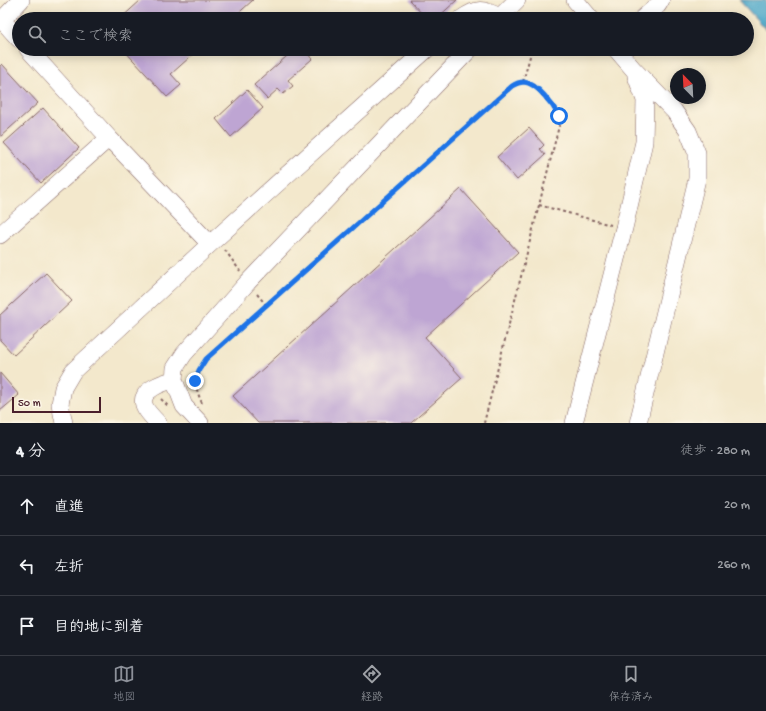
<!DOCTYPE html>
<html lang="ja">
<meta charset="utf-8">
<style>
body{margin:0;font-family:"Gochi Hand","Klee One",sans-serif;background:#242831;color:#f1f3f6}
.compass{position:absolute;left:670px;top:68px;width:36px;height:36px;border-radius:50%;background:#171b24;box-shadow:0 2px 10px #0003;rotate:336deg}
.scale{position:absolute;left:12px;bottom:10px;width:89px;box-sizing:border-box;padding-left:4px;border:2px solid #4a1f2b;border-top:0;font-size:11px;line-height:14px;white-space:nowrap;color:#4a1f2b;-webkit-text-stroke:3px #fcf5e5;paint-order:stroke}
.stop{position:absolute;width:12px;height:12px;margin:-9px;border:3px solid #1a73e8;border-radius:50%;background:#fff}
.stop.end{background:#1a73e8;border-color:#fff;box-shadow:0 1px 4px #0008}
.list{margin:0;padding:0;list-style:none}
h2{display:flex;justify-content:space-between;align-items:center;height:52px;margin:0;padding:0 16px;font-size:17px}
h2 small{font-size:13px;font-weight:400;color:#9ea1a6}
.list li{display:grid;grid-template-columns:26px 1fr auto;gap:12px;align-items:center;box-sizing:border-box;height:60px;padding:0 16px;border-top:1px solid #363941}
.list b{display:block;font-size:15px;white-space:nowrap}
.list em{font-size:13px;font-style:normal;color:#9ea1a6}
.icon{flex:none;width:22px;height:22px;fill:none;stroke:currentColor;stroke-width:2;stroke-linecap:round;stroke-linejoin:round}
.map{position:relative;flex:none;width:766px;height:423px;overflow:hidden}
.search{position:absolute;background:#171b24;box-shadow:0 2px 10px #0003;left:12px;right:12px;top:12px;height:44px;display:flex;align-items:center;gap:10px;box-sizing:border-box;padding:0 14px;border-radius:22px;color:#9ea1a6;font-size:15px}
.sheet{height:232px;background:#171b24}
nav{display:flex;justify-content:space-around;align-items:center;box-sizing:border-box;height:56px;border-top:1px solid #363941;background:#171b24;font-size:11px;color:#9ea1a6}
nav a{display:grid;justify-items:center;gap:2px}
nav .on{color:#8c9099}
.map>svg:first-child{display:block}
</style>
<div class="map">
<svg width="766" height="423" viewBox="0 0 766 423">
<rect width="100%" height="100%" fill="#fcf5e5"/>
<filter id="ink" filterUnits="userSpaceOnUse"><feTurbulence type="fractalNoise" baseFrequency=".025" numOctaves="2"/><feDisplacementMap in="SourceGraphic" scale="8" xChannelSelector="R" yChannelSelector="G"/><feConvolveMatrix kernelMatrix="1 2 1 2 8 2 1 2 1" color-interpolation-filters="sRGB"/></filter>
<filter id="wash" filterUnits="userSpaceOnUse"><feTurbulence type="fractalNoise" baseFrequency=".012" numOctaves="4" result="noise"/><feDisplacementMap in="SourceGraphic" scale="16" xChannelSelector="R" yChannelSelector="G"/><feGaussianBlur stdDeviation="0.9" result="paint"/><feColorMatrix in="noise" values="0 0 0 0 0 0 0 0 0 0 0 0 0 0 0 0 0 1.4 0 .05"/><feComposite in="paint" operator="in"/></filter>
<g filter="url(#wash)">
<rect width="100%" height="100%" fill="#f3e8cc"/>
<path fill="#49a6c8" stroke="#4a627a" d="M739 0H766V30Z"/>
<g id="blocks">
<path fill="#bea5d3" d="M141 0H253L232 19H120Z
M409 0H457L436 19H427Z
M123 49H199L171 74 181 85 167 97Z
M295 49H304L312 59 288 80 293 86 283 94 278 89 267 99 254 85Z
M2 64 38 103 0 137V66Z
M247 90 263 108 231 137 216 119Z
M43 108 79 148 41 183 4 143Z
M529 128 544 145 540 149 545 155 517 180 497 157Z
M461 189 518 252 425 337 462 378 411 423H258L233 396Z
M46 273 72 301 14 355 0 340V315Z
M0 373 19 395 0 411Z"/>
</g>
</g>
<g filter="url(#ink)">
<use href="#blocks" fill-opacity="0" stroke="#856563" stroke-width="1"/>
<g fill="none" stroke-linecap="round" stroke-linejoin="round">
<g stroke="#856563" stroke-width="18">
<path id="minor" d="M575 0 591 19
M461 19C478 7 482 9 500 17
M498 19 517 0
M642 19 658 5 661 0
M2 20 19 39
M0 22 21 0
M28 49 109 138 210 244
M616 49 634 70 674 111 688 131 697 153V179L638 423
M0 235 109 138
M64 423 60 404 63 388 73 371 210 244 427 49
M158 423C153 418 146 411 144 405 139 390 164 382 174 380
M200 423 184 406 174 380 175 368 184 354 248 282 470 49
M574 423 624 228 644 142 645 100 636 76"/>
</g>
<path stroke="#856563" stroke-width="2" stroke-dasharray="3 3" stroke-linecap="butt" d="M540 19 541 18
M523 82 532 49
M539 205 611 225
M225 250 240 271
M257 294 266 305
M161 399 169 407
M202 403C193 384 195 376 206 359L512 86 523 82 534 85 555 109 559 116V126L484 423"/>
<use href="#minor" stroke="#fff" stroke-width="17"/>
</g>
</g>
<g fill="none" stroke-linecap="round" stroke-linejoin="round" filter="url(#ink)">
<path stroke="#1a73e8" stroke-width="5" d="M195 381 199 370 206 359 512 86C515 84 520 82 524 82 537 83 553 105 559 116"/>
</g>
</svg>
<svg class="compass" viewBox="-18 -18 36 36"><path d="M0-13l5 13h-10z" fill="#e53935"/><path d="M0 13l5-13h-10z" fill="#9ea1a6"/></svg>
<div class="scale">50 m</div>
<div class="stop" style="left:559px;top:116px"></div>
<div class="stop end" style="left:195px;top:381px"></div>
<div class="search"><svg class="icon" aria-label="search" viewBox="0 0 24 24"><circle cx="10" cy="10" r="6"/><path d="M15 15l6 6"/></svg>ここで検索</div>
</div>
<section class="sheet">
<h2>4 分<small>徒歩 · 280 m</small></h2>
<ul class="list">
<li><svg class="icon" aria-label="ahead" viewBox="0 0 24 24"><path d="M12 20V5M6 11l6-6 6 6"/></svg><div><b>直進</b></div><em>20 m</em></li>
<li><svg class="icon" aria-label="left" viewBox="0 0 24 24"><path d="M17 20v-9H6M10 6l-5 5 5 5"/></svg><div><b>左折</b></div><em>260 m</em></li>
<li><svg class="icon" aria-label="arrive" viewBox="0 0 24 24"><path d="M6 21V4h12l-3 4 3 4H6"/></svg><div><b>目的地に到着</b></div></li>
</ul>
</section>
<nav>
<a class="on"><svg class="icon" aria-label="map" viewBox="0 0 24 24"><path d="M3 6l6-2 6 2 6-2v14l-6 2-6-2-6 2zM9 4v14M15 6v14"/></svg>地図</a>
<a><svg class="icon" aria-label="directions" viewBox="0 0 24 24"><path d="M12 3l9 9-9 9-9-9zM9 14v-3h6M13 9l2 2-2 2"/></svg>経路</a>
<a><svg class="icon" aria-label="saved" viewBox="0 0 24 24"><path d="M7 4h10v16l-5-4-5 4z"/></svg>保存済み</a>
</nav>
